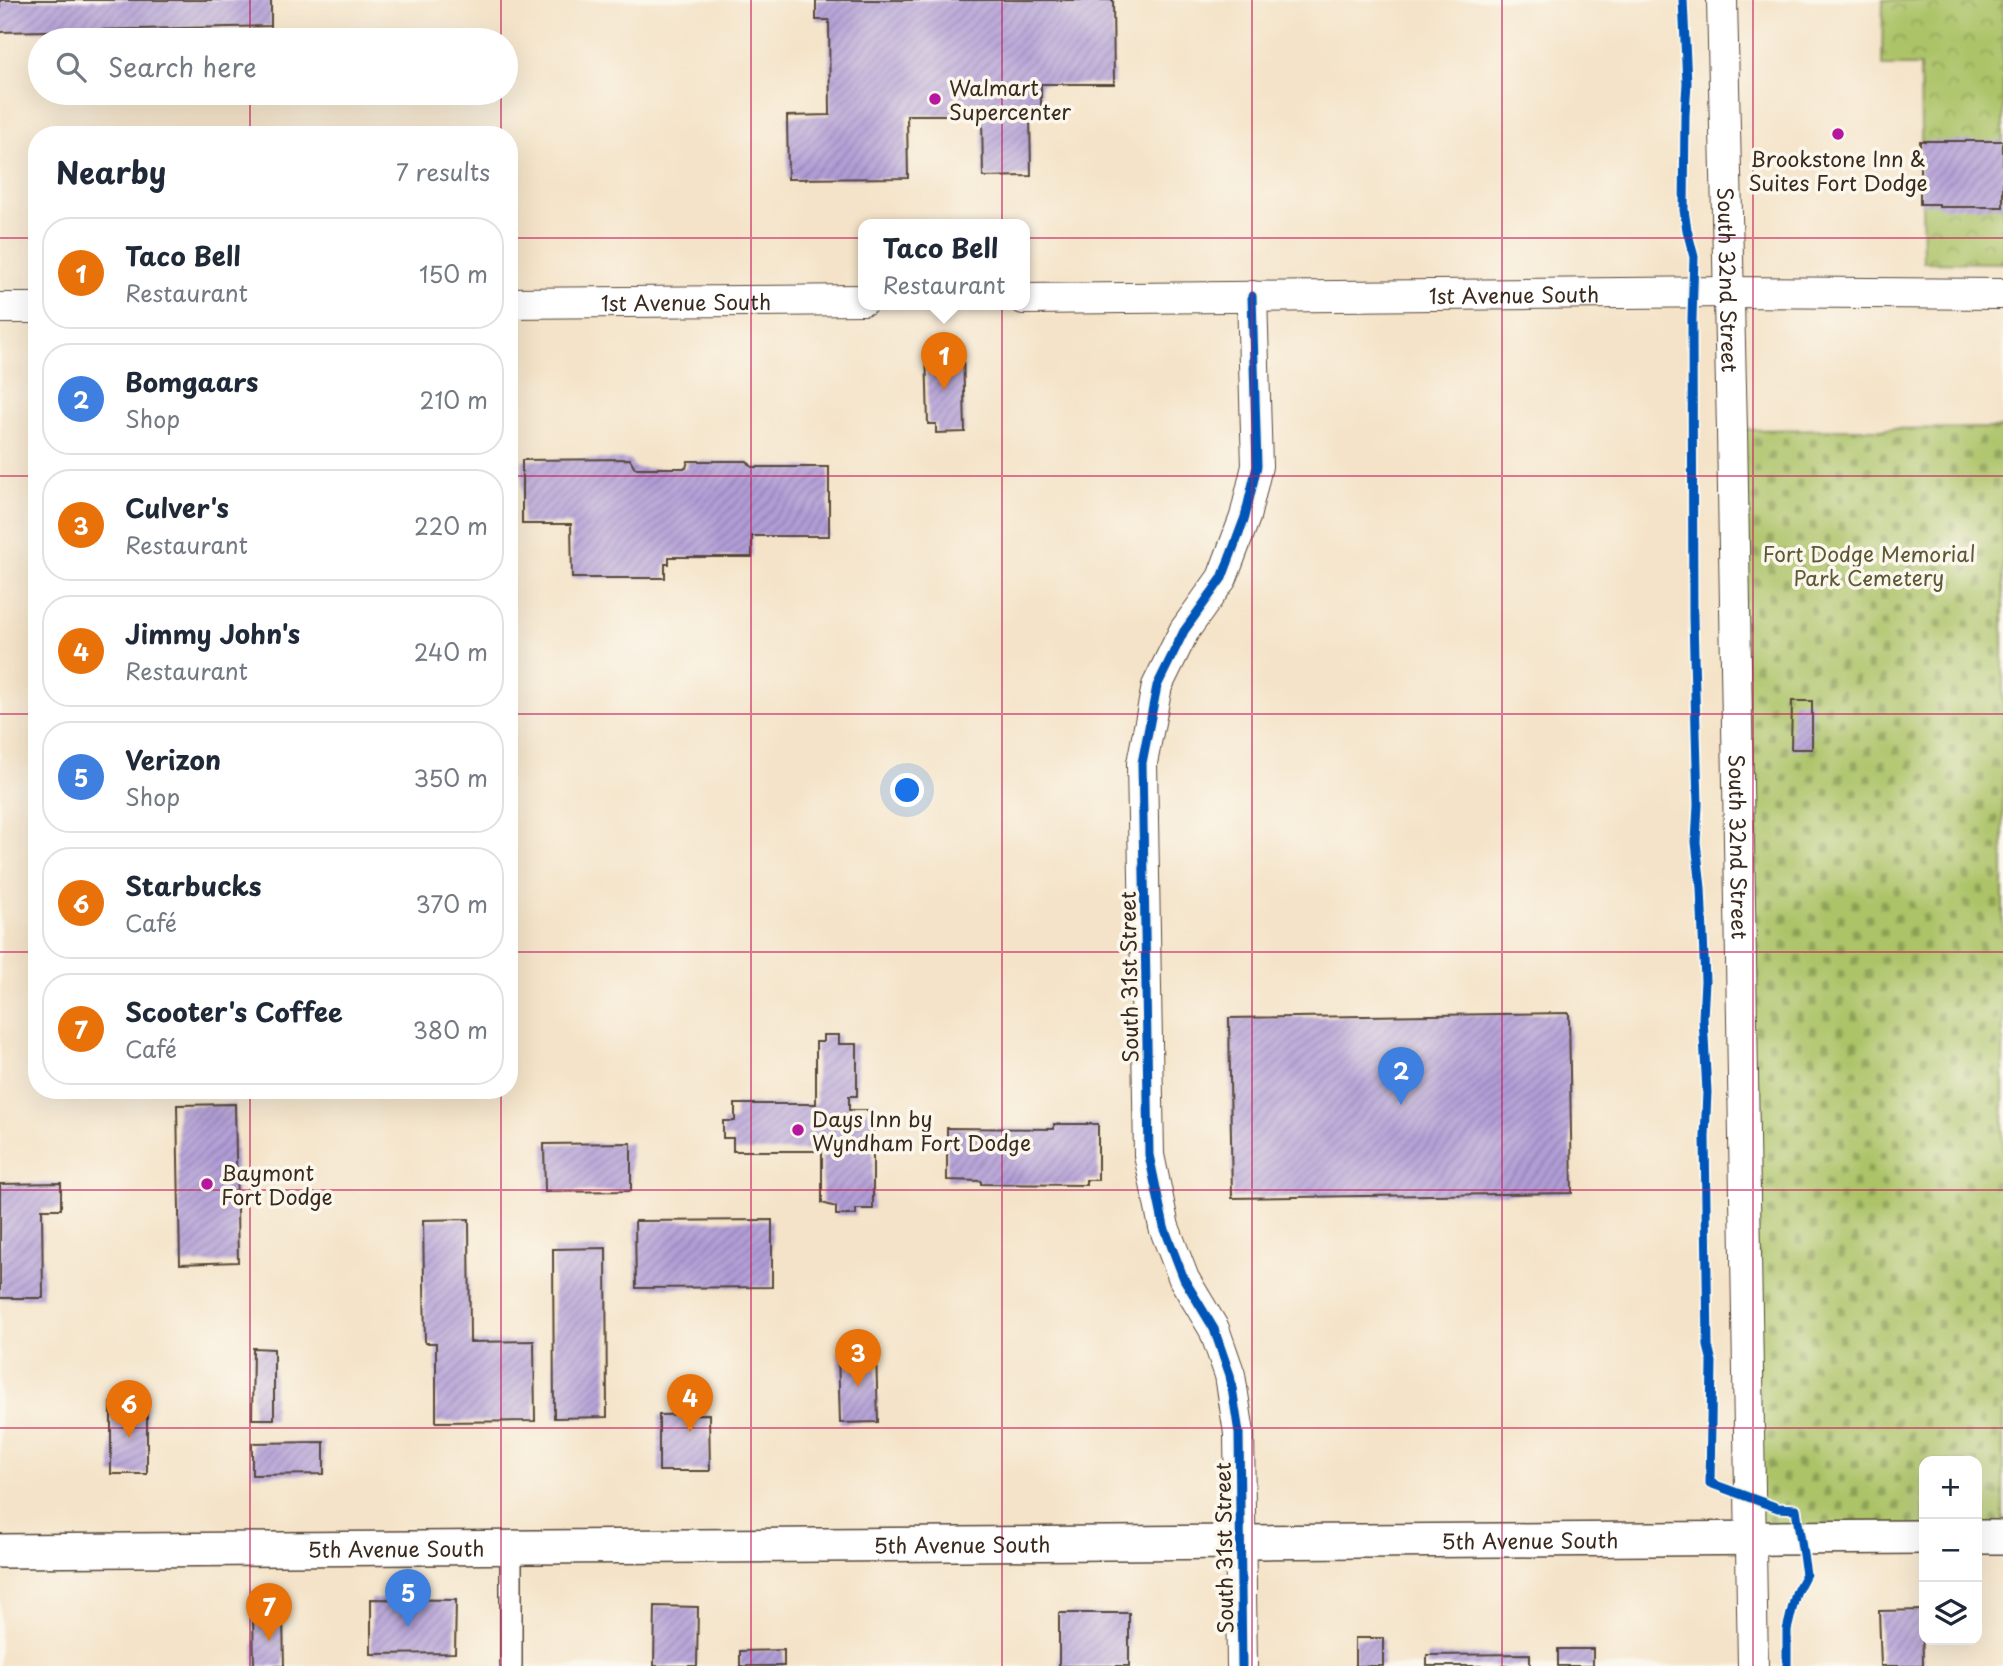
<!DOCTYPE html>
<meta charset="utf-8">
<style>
body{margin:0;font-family:"Playpen Sans",sans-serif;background:#f6f6f7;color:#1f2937}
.controls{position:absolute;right:21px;bottom:21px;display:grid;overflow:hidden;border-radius:14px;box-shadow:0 7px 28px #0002}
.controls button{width:63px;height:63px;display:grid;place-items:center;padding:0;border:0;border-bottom:2px solid #e0e1e3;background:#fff;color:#1f2937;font:35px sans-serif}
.you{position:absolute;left:908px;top:791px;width:24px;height:24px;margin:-18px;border:5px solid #fff;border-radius:50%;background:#1a73e8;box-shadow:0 0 0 10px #1a73e833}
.badge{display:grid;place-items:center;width:46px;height:46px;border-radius:50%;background:#b5179e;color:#fff;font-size:23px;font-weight:700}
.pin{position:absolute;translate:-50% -58px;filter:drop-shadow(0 2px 4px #0008)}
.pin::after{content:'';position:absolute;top:37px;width:24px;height:21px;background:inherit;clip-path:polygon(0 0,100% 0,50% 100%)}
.popup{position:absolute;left:858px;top:219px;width:172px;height:91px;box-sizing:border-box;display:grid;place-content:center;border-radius:14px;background:#fff;filter:drop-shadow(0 2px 5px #0005);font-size:23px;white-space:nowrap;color:#747a83}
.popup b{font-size:26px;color:#1f2937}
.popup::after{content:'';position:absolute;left:50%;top:100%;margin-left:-14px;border:14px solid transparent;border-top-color:#fff}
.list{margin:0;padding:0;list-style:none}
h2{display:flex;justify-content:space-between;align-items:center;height:91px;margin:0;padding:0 28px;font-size:30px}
h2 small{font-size:23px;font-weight:400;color:#747a83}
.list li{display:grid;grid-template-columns:46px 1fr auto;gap:21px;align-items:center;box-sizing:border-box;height:112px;margin:0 14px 14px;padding:0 14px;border:2px solid #e0e1e3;border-radius:28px}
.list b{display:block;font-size:26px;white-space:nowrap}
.list p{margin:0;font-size:23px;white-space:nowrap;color:#747a83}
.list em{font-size:23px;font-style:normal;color:#747a83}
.icon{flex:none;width:38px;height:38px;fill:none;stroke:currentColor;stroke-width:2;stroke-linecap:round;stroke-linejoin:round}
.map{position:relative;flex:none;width:2003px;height:1666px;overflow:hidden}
.search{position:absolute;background:#fff;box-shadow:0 7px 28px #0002;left:28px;top:28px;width:490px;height:77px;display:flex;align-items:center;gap:18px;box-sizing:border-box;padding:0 24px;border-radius:38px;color:#747a83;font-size:26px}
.panel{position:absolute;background:#fff;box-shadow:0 7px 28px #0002;left:28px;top:126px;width:490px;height:973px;border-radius:28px}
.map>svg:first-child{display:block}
</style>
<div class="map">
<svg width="2003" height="1666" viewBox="0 0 2003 1666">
<defs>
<pattern id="cemetery-stones" width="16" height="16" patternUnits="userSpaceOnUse" patternTransform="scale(1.75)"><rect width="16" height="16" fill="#acc367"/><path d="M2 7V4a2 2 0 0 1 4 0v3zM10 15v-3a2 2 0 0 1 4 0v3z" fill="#8d9f54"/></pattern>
<pattern id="park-crowns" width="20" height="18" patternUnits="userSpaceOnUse" patternTransform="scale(1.75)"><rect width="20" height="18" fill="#acc367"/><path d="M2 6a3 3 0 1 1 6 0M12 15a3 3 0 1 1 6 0" fill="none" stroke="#8d9f54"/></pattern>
<pattern id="building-hatch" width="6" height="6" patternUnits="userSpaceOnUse" patternTransform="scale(1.75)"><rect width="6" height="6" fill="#b19dd7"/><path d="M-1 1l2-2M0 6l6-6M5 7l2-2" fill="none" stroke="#9180ae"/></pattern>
</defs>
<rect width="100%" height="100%" fill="#fbf7ec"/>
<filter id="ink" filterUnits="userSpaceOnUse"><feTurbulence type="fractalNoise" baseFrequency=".0143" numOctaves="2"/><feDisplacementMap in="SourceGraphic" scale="14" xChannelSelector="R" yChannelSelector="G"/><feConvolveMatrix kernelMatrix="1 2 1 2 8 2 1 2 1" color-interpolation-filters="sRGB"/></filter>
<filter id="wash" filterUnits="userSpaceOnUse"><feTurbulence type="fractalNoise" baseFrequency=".00686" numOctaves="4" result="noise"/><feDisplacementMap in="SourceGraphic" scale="28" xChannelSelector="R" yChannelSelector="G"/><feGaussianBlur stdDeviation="1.57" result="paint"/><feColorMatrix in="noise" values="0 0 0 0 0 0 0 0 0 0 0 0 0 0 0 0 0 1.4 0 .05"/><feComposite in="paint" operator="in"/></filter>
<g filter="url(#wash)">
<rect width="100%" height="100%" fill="#f4e3c8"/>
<path fill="url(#cemetery-stones)" stroke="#747642" stroke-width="2" d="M2003 428V1537H1977V1461H1924V1537H1751L1732 430Z"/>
<path fill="url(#park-crowns)" stroke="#747642" stroke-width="2" d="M1883 0H2003V263L1923 262 1920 66H1882Z"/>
<g id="blocks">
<path fill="url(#building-hatch)" d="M0 0H271V26L0 32Z
M816 0H1113L1114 84H1041V114H1030L1031 176 983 177 982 115H907L908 178 788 179 787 116 830 115 829 20H816Z
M1920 141H2003V207H1939V204H1920Z
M926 350H963L965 432 936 433V424H928Z
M630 459 635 468H686L688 461H747L752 467H829V536H752V557H669V564H665V578H572L571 524H522V460Z
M1792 701H1812V749H1791Z
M1569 1013 1572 1193 1232 1198 1229 1018Z
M823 1035H839V1044H857V1096H849V1110H873V1209H856V1215H836V1207L822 1203V1151H733V1138H723V1121H735V1104H816V1042H823Z
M235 1104 238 1262 180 1264 177 1105Z
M1054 1124H1098V1180H1086V1185L981 1184V1181L947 1180V1128L1054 1129Z
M631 1143V1191L545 1192 544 1144Z
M61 1183V1209H42L43 1298H0V1184Z
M469 1219 470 1342 534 1341 535 1421 436 1422V1343H425L423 1220Z
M772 1220V1287L636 1288 635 1221Z
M606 1248 607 1417 554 1418 553 1249Z
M253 1348 274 1349V1419H252Z
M876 1351 878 1422 840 1423 838 1352Z
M111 1402H147V1474H111Z
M709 1414 710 1471H659V1415Z
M324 1442V1474L252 1475V1443Z
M371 1599 456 1600 455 1653 371 1654Z
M655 1606 698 1607 697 1666H654Z
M1922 1610 1923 1666H1881L1879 1611Z
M1059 1613H1129V1666H1059Z
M253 1617H283L284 1666H254Z
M1355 1638H1383V1666H1355Z
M1558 1649H1593V1666H1558Z
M784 1650V1666H740V1651Z
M1530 1654V1666H1427V1655Z"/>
</g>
</g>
<g filter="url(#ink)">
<use href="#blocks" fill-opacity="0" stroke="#574638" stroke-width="2"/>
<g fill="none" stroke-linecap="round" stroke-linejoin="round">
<g stroke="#574638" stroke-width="24">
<path id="street" d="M511 1546V1666"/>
</g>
<g stroke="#574638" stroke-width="32">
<g id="secondary">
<path id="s1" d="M1722 0 1732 430 1753 1666"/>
<path id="s2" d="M1024 299 1729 292 2003 294"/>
<path id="s3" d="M509 303 864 300"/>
<path d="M0 308H37"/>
<path d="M1242 1666 1239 1433 1230 1375 1214 1329 1184 1279 1164 1227 1149 1155 1142 763 1157 686 1184 631 1222 578 1245 517 1257 466 1252 296"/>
</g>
</g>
<g stroke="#574638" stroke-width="36">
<g id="primary">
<path d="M1977 1537H2003"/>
<path id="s4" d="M0 1551 1924 1537"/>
</g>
</g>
<use href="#street" stroke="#fff" stroke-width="21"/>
<use href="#secondary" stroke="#fff" stroke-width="30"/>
<use href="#primary" stroke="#fff" stroke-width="33"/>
<g stroke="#fbf7ec" stroke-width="13">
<path id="cycleway" d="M1683 0 1687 83 1685 115 1684 210 1687 230 1694 257 1692 319 1693 618 1698 805 1696 842 1701 888 1705 981 1703 1018 1707 1092 1705 1137 1708 1346 1712 1362 1710 1483 1778 1508 1796 1509 1806 1574 1796 1593 1787 1630V1666
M1242 1666 1239 1433 1230 1375 1214 1329 1184 1279 1164 1227 1149 1155 1142 763 1157 686 1184 631 1222 578 1245 517 1257 466 1252 296"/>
</g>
<use href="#cycleway" stroke="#0057b8" stroke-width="9"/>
</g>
</g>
<path fill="none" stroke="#c2185b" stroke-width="2" stroke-opacity="0.55" d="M250 0V40M501 0V40M751 0V1666M1002 0V1666M1252 0V1666M1502 0V1666M1753 0V1666M250 93V135M501 93V135M0 238H37M509 238H2003M0 476H37M509 476H2003M0 714H37M509 714H2003M0 952H37M509 952H2003M250 1090V1666M501 1090V1666M0 1190H2003M0 1428H2003"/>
<g fill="#b5179e" stroke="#fbf7ec" stroke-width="2.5">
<circle cx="935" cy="99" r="7"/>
<circle cx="1838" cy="134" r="7"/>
<circle cx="798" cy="1130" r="7"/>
<circle cx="207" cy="1184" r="7"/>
</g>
<g text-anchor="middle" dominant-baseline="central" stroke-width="7" stroke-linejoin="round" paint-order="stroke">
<g font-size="21" fill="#3b2a1e" stroke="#fbf7ec" text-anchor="start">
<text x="949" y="87">Walmart<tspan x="949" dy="24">Supercenter</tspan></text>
<text x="1838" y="158" text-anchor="middle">Brookstone Inn &amp;<tspan x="1838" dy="24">Suites Fort Dodge</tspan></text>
<text x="812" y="1118">Days Inn by<tspan x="812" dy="24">Wyndham Fort Dodge</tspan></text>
<text x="221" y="1172">Baymont<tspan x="221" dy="24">Fort Dodge</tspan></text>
</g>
<g font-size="21" fill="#3b2a1e" stroke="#fbf7ec">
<text stroke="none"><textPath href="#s1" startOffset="280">South 32nd Street</textPath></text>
<text stroke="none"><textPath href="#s2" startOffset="490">1st Avenue South</textPath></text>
<text stroke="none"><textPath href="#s3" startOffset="177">1st Avenue South</textPath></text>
<text stroke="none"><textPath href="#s1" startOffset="847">South 32nd Street</textPath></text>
<text transform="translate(1128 977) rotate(-91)">South 31st Street</text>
<text stroke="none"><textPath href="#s4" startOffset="1530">5th Avenue South</textPath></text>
<text stroke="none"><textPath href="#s4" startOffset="962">5th Avenue South</textPath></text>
<text stroke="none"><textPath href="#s4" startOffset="396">5th Avenue South</textPath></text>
<text transform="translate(1223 1548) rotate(-91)">South 31st Street</text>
</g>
<g font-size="21" fill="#5d5834" stroke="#fbf7ec">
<text x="1869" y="553">Fort Dodge Memorial<tspan x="1869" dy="24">Park Cemetery</tspan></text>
</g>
</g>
</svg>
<div class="controls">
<button>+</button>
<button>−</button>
<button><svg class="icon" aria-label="layers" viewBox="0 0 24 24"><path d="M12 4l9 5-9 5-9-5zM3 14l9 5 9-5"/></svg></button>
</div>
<div class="you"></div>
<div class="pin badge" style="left:944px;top:390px;background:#e8710a">1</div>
<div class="popup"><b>Taco Bell</b>Restaurant</div>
<div class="pin badge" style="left:1401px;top:1105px;background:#3f7fe0">2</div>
<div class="pin badge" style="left:858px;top:1387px;background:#e8710a">3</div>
<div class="pin badge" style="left:690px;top:1432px;background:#e8710a">4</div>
<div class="pin badge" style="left:408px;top:1627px;background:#3f7fe0">5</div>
<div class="pin badge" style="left:129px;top:1438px;background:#e8710a">6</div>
<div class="pin badge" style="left:269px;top:1641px;background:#e8710a">7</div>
<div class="search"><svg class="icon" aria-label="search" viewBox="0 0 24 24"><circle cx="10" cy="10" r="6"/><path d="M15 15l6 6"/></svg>Search here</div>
<section class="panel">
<h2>Nearby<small>7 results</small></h2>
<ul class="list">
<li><span class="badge" style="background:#e8710a">1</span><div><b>Taco Bell</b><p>Restaurant</p></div><em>150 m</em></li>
<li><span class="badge" style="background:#3f7fe0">2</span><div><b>Bomgaars</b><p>Shop</p></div><em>210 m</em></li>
<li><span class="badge" style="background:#e8710a">3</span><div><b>Culver's</b><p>Restaurant</p></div><em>220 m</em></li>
<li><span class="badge" style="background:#e8710a">4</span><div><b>Jimmy John's</b><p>Restaurant</p></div><em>240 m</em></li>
<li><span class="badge" style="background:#3f7fe0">5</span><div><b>Verizon</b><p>Shop</p></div><em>350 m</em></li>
<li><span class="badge" style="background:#e8710a">6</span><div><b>Starbucks</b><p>Café</p></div><em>370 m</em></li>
<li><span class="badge" style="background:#e8710a">7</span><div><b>Scooter's Coffee</b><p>Café</p></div><em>380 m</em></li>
</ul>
</section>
</div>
